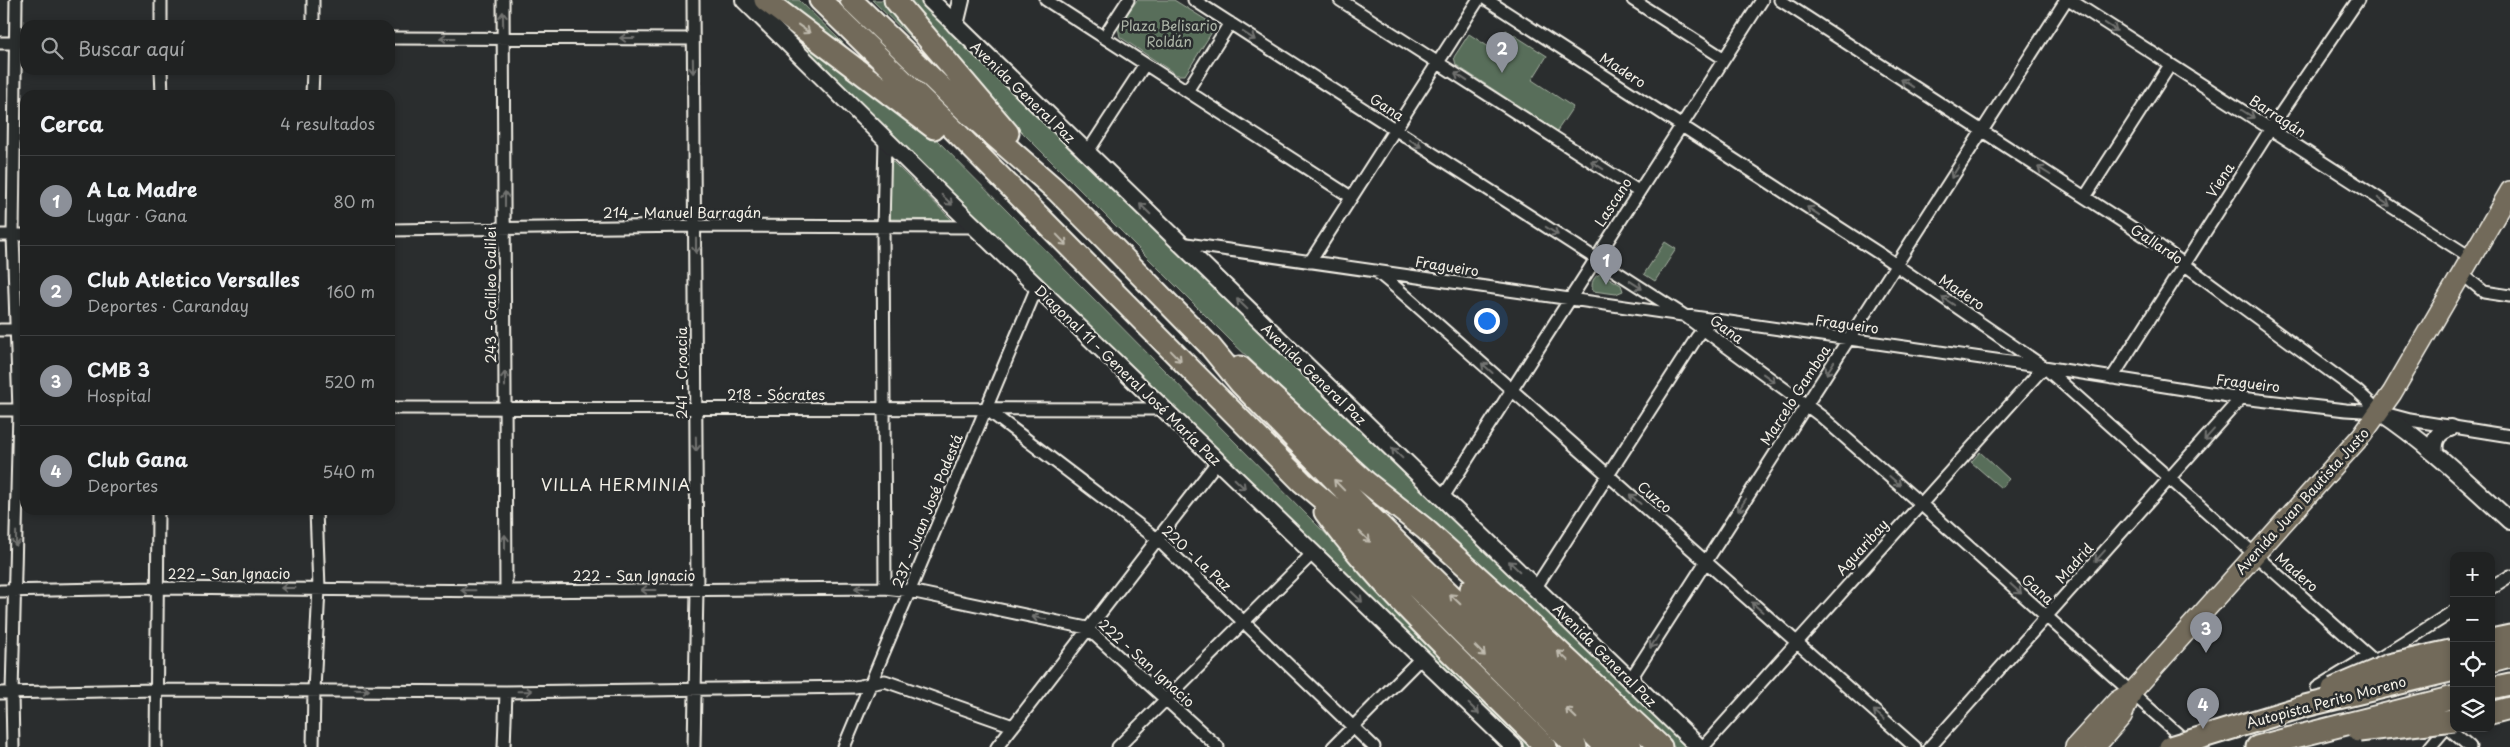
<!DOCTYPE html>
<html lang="es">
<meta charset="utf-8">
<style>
body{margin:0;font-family:"Playpen Sans",sans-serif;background:#282a2a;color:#f1f3f6}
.controls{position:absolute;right:15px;bottom:15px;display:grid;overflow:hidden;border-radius:10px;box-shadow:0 2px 8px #0003}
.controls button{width:45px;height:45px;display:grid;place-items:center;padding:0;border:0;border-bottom:1px solid #3d3f40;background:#202222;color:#f1f3f6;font:25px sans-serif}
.you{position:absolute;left:1486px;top:320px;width:18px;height:18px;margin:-12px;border:4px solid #fff;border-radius:50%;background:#1a73e8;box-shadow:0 0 0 8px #1a73e833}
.badge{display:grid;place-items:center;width:32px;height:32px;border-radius:50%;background:#8c9099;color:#fff;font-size:16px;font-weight:700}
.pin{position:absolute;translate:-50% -41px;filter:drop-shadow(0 1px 2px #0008)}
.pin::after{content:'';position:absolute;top:26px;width:18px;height:15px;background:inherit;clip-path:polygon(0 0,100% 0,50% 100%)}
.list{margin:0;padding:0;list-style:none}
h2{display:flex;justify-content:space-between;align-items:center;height:65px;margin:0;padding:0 20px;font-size:21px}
h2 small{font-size:16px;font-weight:400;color:#a2a4a5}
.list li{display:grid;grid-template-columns:32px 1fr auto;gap:15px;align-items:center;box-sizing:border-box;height:90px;padding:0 20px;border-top:1px solid #3d3f40}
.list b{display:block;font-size:19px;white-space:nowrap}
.list p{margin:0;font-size:16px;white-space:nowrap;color:#a2a4a5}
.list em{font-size:16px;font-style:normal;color:#a2a4a5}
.icon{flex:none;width:28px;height:28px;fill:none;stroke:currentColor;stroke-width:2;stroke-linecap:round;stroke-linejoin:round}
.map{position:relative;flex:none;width:2510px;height:747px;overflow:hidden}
.search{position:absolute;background:#202222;box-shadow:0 2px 8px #0003;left:20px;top:20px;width:375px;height:55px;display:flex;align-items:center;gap:12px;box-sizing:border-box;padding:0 18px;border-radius:15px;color:#a2a4a5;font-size:19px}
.panel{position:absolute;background:#202222;box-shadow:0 2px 8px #0003;left:20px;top:90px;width:375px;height:425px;border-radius:15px}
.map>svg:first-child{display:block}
</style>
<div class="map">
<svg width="2510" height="747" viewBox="0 0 2510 747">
<rect width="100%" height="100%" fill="#2a2d2e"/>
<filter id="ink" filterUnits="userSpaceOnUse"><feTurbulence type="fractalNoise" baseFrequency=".02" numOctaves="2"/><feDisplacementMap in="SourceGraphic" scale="10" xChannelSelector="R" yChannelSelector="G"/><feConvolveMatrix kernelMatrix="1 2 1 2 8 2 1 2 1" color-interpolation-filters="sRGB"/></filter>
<g filter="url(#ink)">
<path fill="#586e5a" stroke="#a6b0a1" d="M757 0 934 137 1536 747H1517L863 111Z
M769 0H799L882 81Z
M872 0H887L921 42 918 45Z
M906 0H921L1690 747H1638L1408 507 1234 344 992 102Z
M1137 0H1174L1211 23 1212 32 1185 75H1177L1120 37 1118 28Z
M1506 30 1547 56 1532 80 1573 107 1557 131 1456 65 1454 57 1469 34 1492 49Z
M889 158 952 220 890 219Z
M1665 242 1676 249 1655 281 1644 274Z
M1602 274 1621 285 1623 291 1616 294 1593 291C1590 284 1594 274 1602 274Z
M1980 452 2009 479 2001 488 1971 462Z"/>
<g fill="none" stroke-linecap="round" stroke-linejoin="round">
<path stroke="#484a4a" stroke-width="11" stroke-dasharray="11 5.5" stroke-linecap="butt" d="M2397 681 2424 706"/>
<g stroke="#f4f1e8" stroke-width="15">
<path id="street" d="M161 0V25
M503 0 506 591
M693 0 697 590 694 747
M1046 0 1351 197
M1194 0 1685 316 1790 393 1822 417 1932 514 2189 744
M1340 0 1638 191
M1487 0 1880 254 2044 367 2378 664
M1633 0 1723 58
M1780 0 2151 240 2357 391 2380 412
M2070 0 2470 257
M313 25V0
M1104 37 1128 0
M390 38 693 39
M0 43 25 42
M161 70 162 95
M1187 91 1230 23
M312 95 313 70
M885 139 883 227 885 588
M1087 153 1145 64
M2085 197 2170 65
M390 230 696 226 975 227
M0 235H25
M1180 243 2044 367 2241 398 2346 410 2380 412 2410 420 2510 436
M1310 262 1478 0
M1376 271 1399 290 1915 747
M2461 273 2484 292 2510 296
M0 330H25
M2112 378 2275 122 2358 0
M390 408 1162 409
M985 408 1157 539 1374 747
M0 410H25
M1443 497 1762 0
M1536 587 1697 337 1707 325
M2491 588 2510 576
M0 591 157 588 506 591 885 588 910 591 1087 628 1218 747
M2375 661 2454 611
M1630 680 2066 0
M2317 688 2369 656
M0 693 157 690 506 692 855 687 885 681 1013 726
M13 747 12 693 19 410 13 235 16 0
M156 747 158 510
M313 747 314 690 319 588 316 510
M504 747 506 692
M844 747 1037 287
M997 747 1217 462
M1118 747 1312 554
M1333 747 1421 658
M1703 747 2044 367
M1930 747 2241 398
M2430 747 2447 727 2470 747"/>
</g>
<g stroke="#f4f1e8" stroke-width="20">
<path id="secondary" d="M744 0 945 198 1514 747
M930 0 1699 747
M955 25 961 0
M2380 412C2427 443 2468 483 2510 521
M2435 453C2433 440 2438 432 2450 428"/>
</g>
<g stroke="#f4f1e8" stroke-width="22">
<path id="primary" d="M2075 747 2117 701 2132 692 2362 435 2392 393 2510 191
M2095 747 2122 716 2132 692"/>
</g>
<g stroke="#f4f1e8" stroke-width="25">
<path id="highway" d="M765 0 934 128
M820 0 954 130 1302 482 1360 531 1576 747
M851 0 966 111 1056 190 1105 239 1209 345 1241 384 1364 510 1606 747
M895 0 1008 133
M1240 367 1366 482 1425 529 1519 614 1661 747
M1325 512C1389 598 1471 671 1546 747
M1471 589 1631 747
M2491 640 2510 636
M2491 661 2510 656
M2491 688 2510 684
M2491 713 2510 708
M2257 747 2287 739"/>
</g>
<use href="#street" stroke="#2a2d2e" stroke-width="11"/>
<use href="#secondary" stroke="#2a2d2e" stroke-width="16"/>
<use href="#primary" stroke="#726b5a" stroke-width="19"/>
<use href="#highway" stroke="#726b5a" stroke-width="21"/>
<g stroke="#f4f1e8" stroke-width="25" stroke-linecap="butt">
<path id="highway-bridge" d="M2333 689 2389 665 2454 650
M2359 731 2454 720
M2287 739 2454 697
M2170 747 2305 706 2454 670"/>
</g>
<use href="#highway-bridge" stroke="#726b5a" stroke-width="21"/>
</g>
<defs><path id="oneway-shaft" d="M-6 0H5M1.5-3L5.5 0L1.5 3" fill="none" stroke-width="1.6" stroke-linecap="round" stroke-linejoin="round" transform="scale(1.25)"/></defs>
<g stroke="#71726f">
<use href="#oneway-shaft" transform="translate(503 19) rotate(-91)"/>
<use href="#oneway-shaft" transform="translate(2111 27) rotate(33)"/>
<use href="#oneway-shaft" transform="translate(1249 36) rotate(33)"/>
<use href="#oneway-shaft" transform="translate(447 38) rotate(180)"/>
<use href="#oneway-shaft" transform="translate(627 38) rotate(-180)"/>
<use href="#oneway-shaft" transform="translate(693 66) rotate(89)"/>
<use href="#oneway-shaft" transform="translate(1461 77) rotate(-147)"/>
<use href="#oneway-shaft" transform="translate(1907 83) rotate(-147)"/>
<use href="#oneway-shaft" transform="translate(2248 114) rotate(32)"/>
<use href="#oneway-shaft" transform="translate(1415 143) rotate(33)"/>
<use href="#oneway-shaft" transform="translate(1597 165) rotate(-147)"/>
<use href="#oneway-shaft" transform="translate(2044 171) rotate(-148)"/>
<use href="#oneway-shaft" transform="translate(1955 172) rotate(122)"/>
<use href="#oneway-shaft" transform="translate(505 199) rotate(-90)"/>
<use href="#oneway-shaft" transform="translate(947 200) rotate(44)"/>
<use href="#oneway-shaft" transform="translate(2384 202) rotate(33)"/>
<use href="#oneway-shaft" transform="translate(1145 209) rotate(-136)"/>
<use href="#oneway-shaft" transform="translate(1813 211) rotate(-147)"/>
<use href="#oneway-shaft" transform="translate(1552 231) rotate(33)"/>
<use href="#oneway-shaft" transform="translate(696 246) rotate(90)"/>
<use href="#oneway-shaft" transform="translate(1636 285) rotate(33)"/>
<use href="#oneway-shaft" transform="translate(1948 301) rotate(-146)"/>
<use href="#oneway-shaft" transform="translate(1242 304) rotate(-136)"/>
<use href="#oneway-shaft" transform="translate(1487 368) rotate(-138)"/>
<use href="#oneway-shaft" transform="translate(1830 368) rotate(123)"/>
<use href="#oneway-shaft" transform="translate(1769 378) rotate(36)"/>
<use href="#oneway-shaft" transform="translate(505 379) rotate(-90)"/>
<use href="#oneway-shaft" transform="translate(2209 435) rotate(132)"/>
<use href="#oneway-shaft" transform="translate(696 444) rotate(89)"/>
<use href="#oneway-shaft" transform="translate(1397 453) rotate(-136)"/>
<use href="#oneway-shaft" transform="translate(1895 481) rotate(41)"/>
<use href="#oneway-shaft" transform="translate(1240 484) rotate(44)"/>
<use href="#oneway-shaft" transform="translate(1635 499) rotate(-139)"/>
<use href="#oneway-shaft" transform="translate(1742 505) rotate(123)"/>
<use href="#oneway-shaft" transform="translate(16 539) rotate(91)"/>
<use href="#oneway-shaft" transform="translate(505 542) rotate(-90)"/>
<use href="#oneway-shaft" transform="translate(2100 556) rotate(132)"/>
<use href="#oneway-shaft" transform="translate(1514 566) rotate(-136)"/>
<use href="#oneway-shaft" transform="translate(288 588) rotate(-180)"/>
<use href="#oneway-shaft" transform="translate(862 588) rotate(179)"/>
<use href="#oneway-shaft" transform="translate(2016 589) rotate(42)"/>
<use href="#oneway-shaft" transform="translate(468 590) rotate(-179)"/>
<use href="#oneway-shaft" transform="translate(648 590) rotate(180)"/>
<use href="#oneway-shaft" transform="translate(1357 597) rotate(44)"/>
<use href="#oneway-shaft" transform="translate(1757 607) rotate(-139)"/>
<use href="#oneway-shaft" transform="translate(1039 618) rotate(-168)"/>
<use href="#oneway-shaft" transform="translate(1654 642) rotate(123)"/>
<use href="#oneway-shaft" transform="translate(362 690) rotate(1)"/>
<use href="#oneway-shaft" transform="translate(525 691) rotate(-1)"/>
<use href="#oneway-shaft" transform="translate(1474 709) rotate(44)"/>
<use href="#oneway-shaft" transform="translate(1879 715) rotate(-139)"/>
</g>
<g stroke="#c0bbaf">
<use href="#oneway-shaft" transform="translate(804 29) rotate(36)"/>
<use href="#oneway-shaft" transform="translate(1062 240) rotate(46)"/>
<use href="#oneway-shaft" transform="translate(1176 356) rotate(46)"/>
<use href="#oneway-shaft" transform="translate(1339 485) rotate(-134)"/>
<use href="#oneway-shaft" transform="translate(1365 537) rotate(44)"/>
<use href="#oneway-shaft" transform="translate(1455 599) rotate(-136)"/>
<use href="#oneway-shaft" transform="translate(1480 651) rotate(45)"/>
<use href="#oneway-shaft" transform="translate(1563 656) rotate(-137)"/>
<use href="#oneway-shaft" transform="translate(1571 713) rotate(-136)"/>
</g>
</g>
<g text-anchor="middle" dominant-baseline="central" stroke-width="5" stroke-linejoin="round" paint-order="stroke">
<g font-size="14" fill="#aeb6a8" stroke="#2a2d2e">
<text x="1169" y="25">Plaza Belisario<tspan x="1169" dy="16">Roldán</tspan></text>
</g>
<g font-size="14" fill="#f4f1e8" stroke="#2a2d2e">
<text transform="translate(1623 70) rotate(33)">Madero</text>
<text transform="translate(1023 92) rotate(44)">Avenida General Paz</text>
<text transform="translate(1387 107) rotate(33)">Gana</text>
<text transform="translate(2278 116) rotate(33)">Barragán</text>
<text transform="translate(2220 180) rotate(-57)">Viena</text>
<text transform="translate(1613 202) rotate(-57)">Lascano</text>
<text x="682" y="212">214 - Manuel Barragán</text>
<text transform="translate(2157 244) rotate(34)">Gallardo</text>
<text transform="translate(1447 266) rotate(9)">Fragueiro</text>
<text transform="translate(1962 292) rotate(34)">Madero</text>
<text transform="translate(490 295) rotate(-90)">243 - Galileo Galilei</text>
<text transform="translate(1847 324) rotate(8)">Fragueiro</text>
<text transform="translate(1727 329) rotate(36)">Gana</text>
<text transform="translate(681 373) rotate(-90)">241 - Croacia</text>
<text transform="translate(1314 374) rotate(44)">Avenida General Paz</text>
<text transform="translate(1128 375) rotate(44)">Diagonal 11 - General José María Paz</text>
<text transform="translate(2248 383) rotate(7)">Fragueiro</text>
<text x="776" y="394">218 - Sócrates</text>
<text transform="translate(1795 395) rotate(-57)">Marcelo Gamboa</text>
<text transform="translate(1655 497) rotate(41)">Cuzco</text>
<text transform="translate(2302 501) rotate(-48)">Avenida Juan Bautista Justo</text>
<text transform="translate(927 511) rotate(-68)">237 - Juan José Podestá</text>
<text transform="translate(1862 547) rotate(-48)">Aguaribay</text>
<text transform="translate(1197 558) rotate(43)">220 - La Paz</text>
<text transform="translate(2074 563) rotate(-48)">Madrid</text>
<text transform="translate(2297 572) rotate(41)">Madero</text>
<text x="229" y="573">222 - San Ignacio</text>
<text x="634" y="575">222 - San Ignacio</text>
<text transform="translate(2038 589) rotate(42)">Gana</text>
<text transform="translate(1605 655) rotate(45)">Avenida General Paz</text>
<text transform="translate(1147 663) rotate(42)">222 - San Ignacio</text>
<text transform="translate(2326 702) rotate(-15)">Autopista Perito Moreno</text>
</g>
<g font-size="16" letter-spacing="1" fill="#f4f1e8" stroke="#2a2d2e">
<text x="616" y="484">VILLA HERMINIA</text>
</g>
</g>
</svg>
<div class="controls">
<button>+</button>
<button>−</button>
<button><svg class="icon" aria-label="locate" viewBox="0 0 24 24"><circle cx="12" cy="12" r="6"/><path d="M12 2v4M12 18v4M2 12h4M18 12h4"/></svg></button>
<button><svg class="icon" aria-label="layers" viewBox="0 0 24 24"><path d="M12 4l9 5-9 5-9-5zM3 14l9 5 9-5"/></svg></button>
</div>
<div class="you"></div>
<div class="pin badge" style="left:1606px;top:285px">1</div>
<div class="pin badge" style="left:1502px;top:73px">2</div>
<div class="pin badge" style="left:2206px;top:653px">3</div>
<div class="pin badge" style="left:2203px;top:729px">4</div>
<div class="search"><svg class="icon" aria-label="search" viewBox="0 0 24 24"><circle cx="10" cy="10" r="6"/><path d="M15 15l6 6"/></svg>Buscar aquí</div>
<section class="panel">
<h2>Cerca<small>4 resultados</small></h2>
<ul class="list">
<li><span class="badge">1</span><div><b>A La Madre</b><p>Lugar · Gana</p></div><em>80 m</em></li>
<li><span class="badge">2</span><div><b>Club Atletico Versalles</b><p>Deportes · Caranday</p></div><em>160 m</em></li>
<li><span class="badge">3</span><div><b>CMB 3</b><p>Hospital</p></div><em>520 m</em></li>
<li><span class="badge">4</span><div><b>Club Gana</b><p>Deportes</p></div><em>540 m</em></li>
</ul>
</section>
</div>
